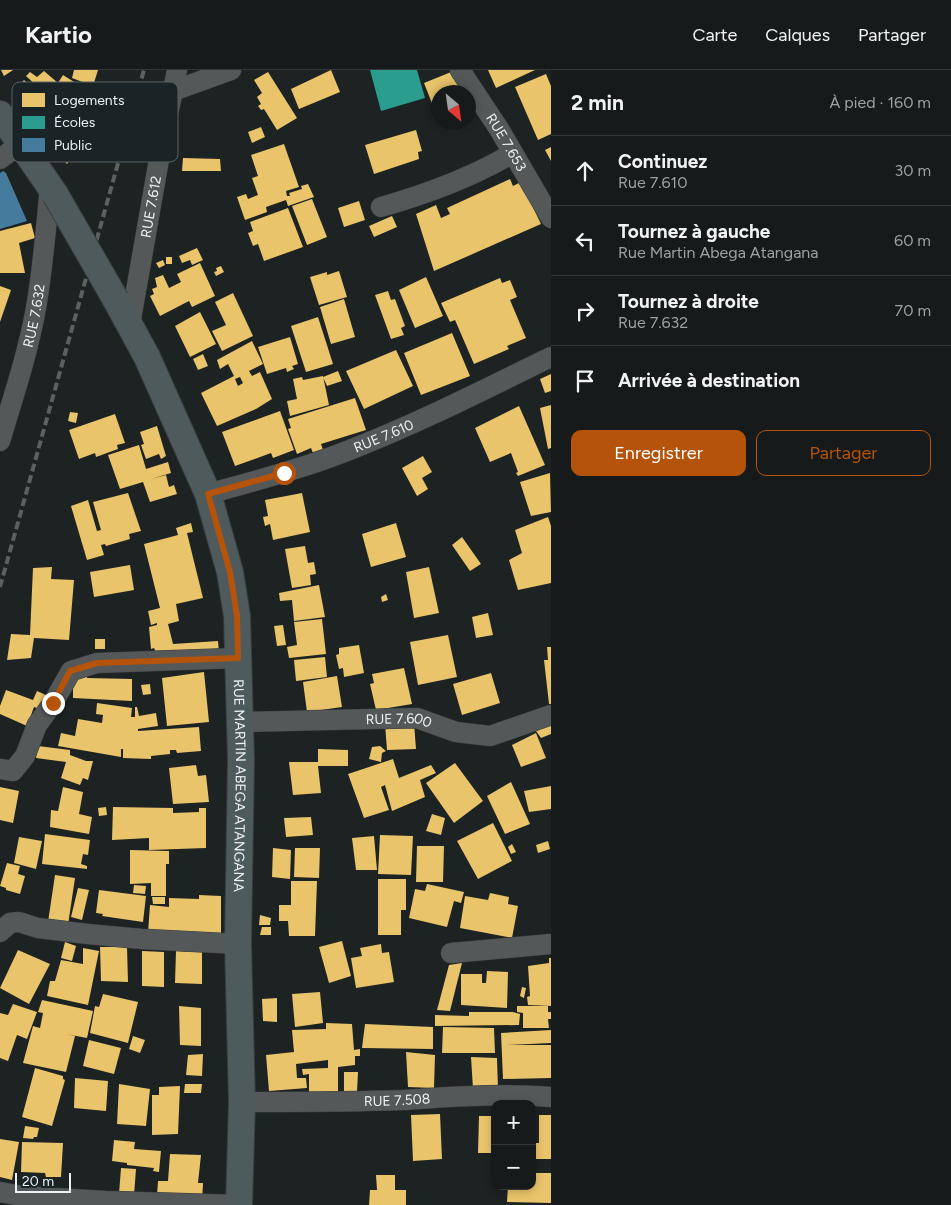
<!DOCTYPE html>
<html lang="fr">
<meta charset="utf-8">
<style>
body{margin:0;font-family:Figtree,sans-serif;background:#232727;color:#f1f3f6}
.controls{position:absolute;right:15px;bottom:15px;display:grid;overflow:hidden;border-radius:10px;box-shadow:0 2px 8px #0003}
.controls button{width:45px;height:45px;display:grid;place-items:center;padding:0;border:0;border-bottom:1px solid #353839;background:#161a1a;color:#f1f3f6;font:25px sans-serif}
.compass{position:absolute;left:431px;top:15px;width:45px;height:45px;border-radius:50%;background:#161a1a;box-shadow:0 2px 8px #0003;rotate:151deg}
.scale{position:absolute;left:15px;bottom:12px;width:56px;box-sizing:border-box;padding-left:5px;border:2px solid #edf3f5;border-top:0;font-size:14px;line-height:18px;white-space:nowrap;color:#edf3f5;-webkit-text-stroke:4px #1a2325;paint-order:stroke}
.stop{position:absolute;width:15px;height:15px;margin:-11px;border:4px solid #b45309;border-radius:50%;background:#fff}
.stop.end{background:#b45309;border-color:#fff;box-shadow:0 1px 5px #0008}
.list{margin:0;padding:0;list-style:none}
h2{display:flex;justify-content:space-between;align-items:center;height:65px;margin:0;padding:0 20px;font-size:21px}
h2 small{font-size:16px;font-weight:400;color:#9ea1a2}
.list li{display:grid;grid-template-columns:32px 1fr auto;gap:15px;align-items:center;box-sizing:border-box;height:70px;padding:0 20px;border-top:1px solid #353839}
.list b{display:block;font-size:19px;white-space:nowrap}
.list p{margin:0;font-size:16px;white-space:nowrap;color:#9ea1a2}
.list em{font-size:16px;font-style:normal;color:#9ea1a2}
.actions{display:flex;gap:10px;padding:15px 20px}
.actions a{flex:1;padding:11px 0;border:1px solid #b45309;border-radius:10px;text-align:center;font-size:18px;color:#b45309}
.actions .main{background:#b45309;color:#fff}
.icon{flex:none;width:28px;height:28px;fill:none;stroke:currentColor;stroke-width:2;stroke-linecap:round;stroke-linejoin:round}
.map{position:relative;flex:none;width:551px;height:1135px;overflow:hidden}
header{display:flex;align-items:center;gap:30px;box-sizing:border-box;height:70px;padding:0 25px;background:#161a1a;border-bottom:1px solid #353839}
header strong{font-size:24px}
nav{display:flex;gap:28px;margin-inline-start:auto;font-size:18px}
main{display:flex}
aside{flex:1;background:#161a1a}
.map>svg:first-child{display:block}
</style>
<header>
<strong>Kartio</strong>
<nav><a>Carte</a><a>Calques</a><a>Partager</a></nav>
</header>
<main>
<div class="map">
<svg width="551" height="1135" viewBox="0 0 551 1135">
<rect width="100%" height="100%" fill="#1d2222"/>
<path fill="#e9c46a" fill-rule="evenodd" d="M1 0H13L4 6Z
M74 0H98L93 16 72 8Z
M331 0 340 22 299 39 291 19Z
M456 0 465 22H438V39L435 41 424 13Z
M488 0H535L496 18Z
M44 1 58 13 63 5 79 15 65 35 51 26 50 28 26 6 30 2 37 7Z
M268 2 297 48 277 60 264 39 261 40 258 36 261 34 257 27 262 23 254 10Z
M546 4 551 16V64L538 70 515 17Z
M24 10 47 31 33 44 15 21Z
M261 57 265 67 252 73 248 62Z
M416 60 422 81 418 82 419 89 374 104 365 75Z
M65 72 74 83 67 94 56 80Z
M284 74 299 117 286 121 287 126H290L289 123 302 119 301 116 308 114 314 127 288 136 286 130 266 137 267 142 245 150 237 127 246 124 248 129 258 125 252 108 258 106 251 85Z
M551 77V91L545 80Z
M183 88 220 89 221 101H182Z
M510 109 513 116 521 112 541 154 434 201 416 144 436 135 441 148 450 144 447 138Z
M312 129 327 167 307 175 292 136Z
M359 131 365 150 344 157 338 138Z
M288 138 303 177 264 191 258 174 253 176 248 163 253 161 250 152Z
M392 146 397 157 374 167 369 156Z
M31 153 35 168 19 173 25 203H0V161Z
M197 178 203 190 192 195 190 190 182 193 179 186Z
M166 187H172V194H166Z
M163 190 165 195 159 198 156 193Z
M200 193 215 226 192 237 189 231 160 246 150 226 154 224 152 219 157 217 155 208 163 205 169 218 181 212 177 204Z
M221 196 224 202 216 206 214 202 217 201 216 198Z
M339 201 347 227 319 235 310 207 327 202V205Z
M426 207 443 246 415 258 399 220Z
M500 208 502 213 510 210 517 227 510 230 526 268 507 276 509 279 474 294 455 250 450 252 441 233Z
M0 216 11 220 0 252Z
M388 221 391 230 395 229 405 256 401 258 404 265 391 269 375 225Z
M233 223 253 266 222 281 212 261 226 255 215 232Z
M344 229 355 267 331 274 320 237Z
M200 242 216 274 190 287 175 256Z
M318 247 333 294 306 302 291 256Z
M452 263 470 306 421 325 404 283Z
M290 267 298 294 292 296 294 299 287 302 286 298 267 304 258 277Z
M252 271 263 294 249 301 252 306 260 302 272 329 256 339 217 356 201 323 234 306 228 294 220 299 217 290ZM240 307 243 313 238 316 235 309Z
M396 280 413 316 364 339 346 301Z
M203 284 208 296 198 300 193 289Z
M338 301 342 311 327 316 323 307Z
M551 304V321L545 323 540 309Z
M323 306 329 335 290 346 287 331 297 329 293 309 302 307 303 310Z
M355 328 366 360 321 374 323 380 313 383 311 378 297 384 288 359 291 358 288 349Z
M551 335V378L548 379 540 338Z
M519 336 545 395 518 406 516 403 518 402 511 383 490 392 475 358Z
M280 341 294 380 273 388 271 383 235 396 222 362Z
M70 342 78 343 76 353 68 351Z
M115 344 125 373 117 375 118 379 96 387 95 383 79 389 69 360Z
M157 356 166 386 161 389 159 384 146 389 141 375 144 374 140 362Z
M139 375 146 399 168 392 171 403 151 409 166 405 169 417 174 415 177 424 150 432 143 412 120 419 108 385Z
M423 386 432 402 422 408 428 419 417 426 402 398Z
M550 403 551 442 531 446 520 412Z
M128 423 141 461 129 464 130 469 106 476 105 474 101 475 104 485 87 490 71 436 88 430 97 461 101 460 93 432Z
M302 423 310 462 273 470 270 454 265 456 263 447 268 446 265 430Z
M548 447 551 456V513L518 520 509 490 522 483 515 460Z
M191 453 193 462 187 463 203 528 176 534 179 551 168 554 173 574 218 571 219 583 158 587 154 578 151 579 149 557 157 555V553L151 555 148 541 160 538 144 474 178 465 176 458Z
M396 453 406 487 371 497 362 464Z
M462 467 481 494 470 501 452 475Z
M305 476 308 493 314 492 316 504 310 505 311 515 292 518 285 479Z
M130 495 134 520 94 527 90 502Z
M52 497 51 509 74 510 69 570 34 568 31 588 7 590 11 564 30 565 33 498Z
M429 497 439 543 414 548 406 502Z
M319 515 325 547 294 551 292 530 280 531 279 523Z
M386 524 388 530 382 532 381 527Z
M488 543 493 565 476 568 472 547Z
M322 549 326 584 289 588 287 577 297 575 294 552Z
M283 555 286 575 277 576 274 556Z
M448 565 457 607 418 615 410 572Z
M95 569H105V579H95Z
M359 575 364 603 344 607 343 598 339 599 336 585 339 584V578Z
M547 577H551V634H549L544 590H548Z
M325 587 327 607 296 611 294 590Z
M404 598 412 634 376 640 370 614 374 613 372 604Z
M204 602 209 652 167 656 162 608Z
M491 603 500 633 462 645 453 614Z
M73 606H87V608L132 609V631L73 628Z
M337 606 342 637 307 642 303 612Z
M150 614 151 624 143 625 141 615Z
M6 620 33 630 37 621 48 626 42 640 34 637 27 656 0 644V636Z
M97 633 132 638 131 647H135V637H137L139 646 156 643 158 656 138 659V661L199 657 201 681 177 683 176 680H170V684L151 686V689L123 688V679H121V687L58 676 61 663 75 666 78 649 102 653 103 645 96 644Z
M414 653 416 679 387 680 385 654Z
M551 654V664L541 668 536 661Z
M536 663 546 688 521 697 512 675Z
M38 676 70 680V685L86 691H93L88 710 83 708 80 715 61 708 66 692 36 688Z
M380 676 386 681 382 683 381 692 369 689 372 677Z
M318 679 348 680V696H318L321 723 293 725 289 692H318Z
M393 689 399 708 431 695 436 703 420 710 425 727 392 741 385 715 381 717 389 740 364 748 348 704Z
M455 693 483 731 454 753 426 713Z
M196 695 198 706 206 705 209 732 173 734 169 698Z
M511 712 530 754 505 764 487 726Z
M551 716V739L529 742 524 721Z
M0 717 19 721 13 753 0 750Z
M63 717 83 722 79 744 92 747 89 764 50 757 51 740 58 741Z
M106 737 107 745 99 746 98 738Z
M113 737 173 738V743L199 742V738H206V778L149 780V768L112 770Z
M432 744 445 748 441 765 426 761Z
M311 747 313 765 286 767 284 748Z
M493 753 512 791 478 809 457 771Z
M45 764 90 770 88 785 83 784 81 794 87 796V799L42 794Z
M380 765 413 766 411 805 378 804Z
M374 766 377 800H356L352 768Z
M19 767 42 771 36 799 14 793Z
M548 771 550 779 538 783 536 775Z
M512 774 516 782 511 784 508 777Z
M417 776H444L443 812H416Z
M273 778 291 780 290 809 272 807Z
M295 778H320L319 808 294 807Z
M130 780 169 781V794H166V826H151V813L130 814Z
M7 793 20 796 18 804 25 806 20 824 6 820V818L0 816Z
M55 805 75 808 68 855 48 852Z
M378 809H406V840H401V865H378Z
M291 811H317L315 866H289L288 851H279V835H291Z
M427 814 464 822 461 833 454 831 447 857 409 848 415 819 425 821Z
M134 815 146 816 145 824 133 823Z
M78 818 89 820 82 850 71 847Z
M99 820 146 826 143 852 102 846 103 844 96 843Z
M490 823 509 827 508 834 518 836 512 868 460 858 465 826 488 830Z
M199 825 221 826V869L148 863 150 835 169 837V828L199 829Z
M152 827H165V834H153Z
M260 845 271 848 270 855H259Z
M262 857H271V865H260Z
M342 871 351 906 329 913 319 877Z
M65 872 76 876 72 891 61 888Z
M381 874 382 883 389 882 394 912 356 918 351 888 362 886 360 878Z
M100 877H127L128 912 101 911Z
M83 878 99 881 88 935 47 926 50 911H55L61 890 83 894Z
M18 880 50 894 29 934 0 918Z
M142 881 164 882V917L142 916Z
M176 881 202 882V914L175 913Z
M549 888H551V936L528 935 527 927 530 926 528 896 549 893Z
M462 893 450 941 437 940 449 895Z
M487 901 508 902 507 938 461 935V904H482V913H486Z
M522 917 526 918 524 928 520 926Z
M320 922 323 953 295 957 292 924Z
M103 924 138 932 128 973 90 963 95 936 99 937Z
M277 928V952L263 951 262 929Z
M42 930 93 941 87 968 66 964 75 966 66 1002 23 993 33 956 40 958 43 943 38 942Z
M13 934 37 942 27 969 17 965 8 991 0 988V943L8 945Z
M179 936 201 938V976L180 975Z
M517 936H548V942H551V949H548L549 958H523V943L517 942Z
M469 942H513L520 944 519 955 435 956V945L469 946Z
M326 953 352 954 354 980 360 979V986H355V995L338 997V1022L309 1023V1004L303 1005 302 999 328 998V990L296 994 297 1008H306L307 1018 269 1021 266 985 294 982 292 960 326 959Z
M365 954 433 957V979L362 978Z
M443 957 494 958 495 983H442Z
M551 960V973L507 975H551V1008L503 1009 501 963Z
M133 966 145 970 140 983 129 979Z
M89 970 121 978 114 1004 83 996Z
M406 982 435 985 434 1018 408 1017Z
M203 984 202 1006 186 1005 188 985Z
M471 987 497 988 498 1019H473Z
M35 998 63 1006V1009L65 1010 52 1056 22 1047Z
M344 1002H358L357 1022H344Z
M75 1008 108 1011 106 1041 74 1038Z
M119 1014 150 1019 146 1056 117 1054Z
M185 1014H202L201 1023H184Z
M180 1016 178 1064 152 1065V1025H159V1017Z
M440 1044 442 1089 413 1091 411 1045Z
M539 1045H551V1089H535V1073H539Z
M479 1046H495V1083H478Z
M25 1056 39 1058 37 1067H34L33 1069 23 1068Z
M0 1069 19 1072 12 1110 0 1107Z
M114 1070 135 1072 134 1079 161 1081 159 1102 153 1101 154 1098 127 1095V1093L112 1091Z
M22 1072 63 1073 61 1107H46L45 1103 21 1102Z
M170 1084 201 1085 198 1113H203L202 1132 157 1126 158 1111H168Z
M121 1098 136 1099 134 1125 119 1124Z
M532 1103H551V1133L507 1132 508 1116H532Z
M376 1105H395V1120H406V1135H369L370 1120H377Z"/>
<path fill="#2a9d8f" d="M370 0H417L425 28 381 41Z"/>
<path fill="#457b9d" d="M3 101 6 103 27 151 0 159V103Z"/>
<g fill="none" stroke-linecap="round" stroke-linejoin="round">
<g stroke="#393d3d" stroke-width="21">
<g id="minor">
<path id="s1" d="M460 0 499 59 551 148"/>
<path d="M173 21 177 0"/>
<path d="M0 89 20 74"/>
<path d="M381 137C427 124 471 108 513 83"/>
<path id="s2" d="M130 255 164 61 173 21 231 0"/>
<path id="s3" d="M0 371C13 328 28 283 36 238 43 198 46 157 50 117"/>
<path id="s4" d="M208 424C258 410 309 397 357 377 423 351 487 318 551 287"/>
<path id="s5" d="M240 652 417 648 456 662 490 666 551 645"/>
<path d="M0 699 13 701 25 686 37 655 53 633 71 601 97 593 239 588"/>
<path d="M0 862 10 853 19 852 38 858 88 864 142 869 238 874"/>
<path d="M451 883 551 874"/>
<path id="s6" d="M242 1032C296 1032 349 1032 402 1030 452 1027 501 1023 551 1027"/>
<path d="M0 1122 22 1126 106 1131 239 1135"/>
</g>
</g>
<g stroke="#393d3d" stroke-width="28">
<g id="major">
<path d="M0 44 55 124"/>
<path id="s7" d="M116 230 147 287 208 424 230 502 237 546 241 690 238 874 242 1032 239 1135"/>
</g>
</g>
<use href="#minor" stroke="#545859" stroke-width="20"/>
<use href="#major" stroke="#4f5a5c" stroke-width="26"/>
<path stroke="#5d6061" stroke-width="4" stroke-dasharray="8 4" stroke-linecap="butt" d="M0 517 144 0"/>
<g stroke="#393d3d" stroke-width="28" stroke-linecap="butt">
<path id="major-bridge" d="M55 124 116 230"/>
</g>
<use href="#major-bridge" stroke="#4f5a5c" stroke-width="26"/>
</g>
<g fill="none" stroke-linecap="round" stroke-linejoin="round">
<path stroke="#b45309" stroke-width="6" d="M53 633 70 601 97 593 238 588 237 546 230 502 208 424 284 403"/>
</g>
<g text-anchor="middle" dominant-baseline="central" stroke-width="5" stroke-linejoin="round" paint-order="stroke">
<g font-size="14" fill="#edf3f5" stroke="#1a2325">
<text stroke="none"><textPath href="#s1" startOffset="86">RUE 7.653</textPath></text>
<text stroke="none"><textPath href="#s2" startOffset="120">RUE 7.612</textPath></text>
<text stroke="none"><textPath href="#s3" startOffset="130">RUE 7.632</textPath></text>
<text stroke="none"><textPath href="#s4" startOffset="185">RUE 7.610</textPath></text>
<text stroke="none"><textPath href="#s5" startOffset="159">RUE 7.600</textPath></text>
<text stroke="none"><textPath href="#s7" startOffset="510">RUE MARTIN ABEGA ATANGANA</textPath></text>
<text stroke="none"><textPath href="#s6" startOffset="155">RUE 7.508</textPath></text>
</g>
</g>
<rect x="12" y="12" width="166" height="80" rx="8" fill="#1a2325" stroke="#596163" stroke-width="1"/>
<rect x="22" y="23" width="23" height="14" fill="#e9c46a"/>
<rect x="22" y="46" width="23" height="13" fill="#2a9d8f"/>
<rect x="22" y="68" width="23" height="14" fill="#457b9d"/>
<g font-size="14" fill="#edf3f5">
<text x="54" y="35">Logements</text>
<text x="54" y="57">Écoles</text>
<text x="54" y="80">Public</text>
</g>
</svg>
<div class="controls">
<button>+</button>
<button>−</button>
</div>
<svg class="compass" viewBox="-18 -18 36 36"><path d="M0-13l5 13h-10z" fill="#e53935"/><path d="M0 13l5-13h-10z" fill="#9ea1a2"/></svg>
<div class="scale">20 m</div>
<div class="stop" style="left:284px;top:403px"></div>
<div class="stop end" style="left:53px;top:633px"></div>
</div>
<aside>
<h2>2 min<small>À pied · 160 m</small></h2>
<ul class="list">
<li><svg class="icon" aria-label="ahead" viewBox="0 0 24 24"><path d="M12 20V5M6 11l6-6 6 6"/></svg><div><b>Continuez</b><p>Rue 7.610</p></div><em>30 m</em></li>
<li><svg class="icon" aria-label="left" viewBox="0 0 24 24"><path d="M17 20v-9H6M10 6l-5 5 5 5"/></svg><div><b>Tournez à gauche</b><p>Rue Martin Abega Atangana</p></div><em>60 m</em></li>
<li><svg class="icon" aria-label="right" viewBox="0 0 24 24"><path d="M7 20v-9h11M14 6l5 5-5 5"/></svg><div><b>Tournez à droite</b><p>Rue 7.632</p></div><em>70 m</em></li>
<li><svg class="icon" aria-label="arrive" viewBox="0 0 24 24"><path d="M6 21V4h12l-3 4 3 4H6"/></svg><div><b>Arrivée à destination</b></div></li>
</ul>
<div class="actions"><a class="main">Enregistrer</a><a>Partager</a></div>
</aside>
</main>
